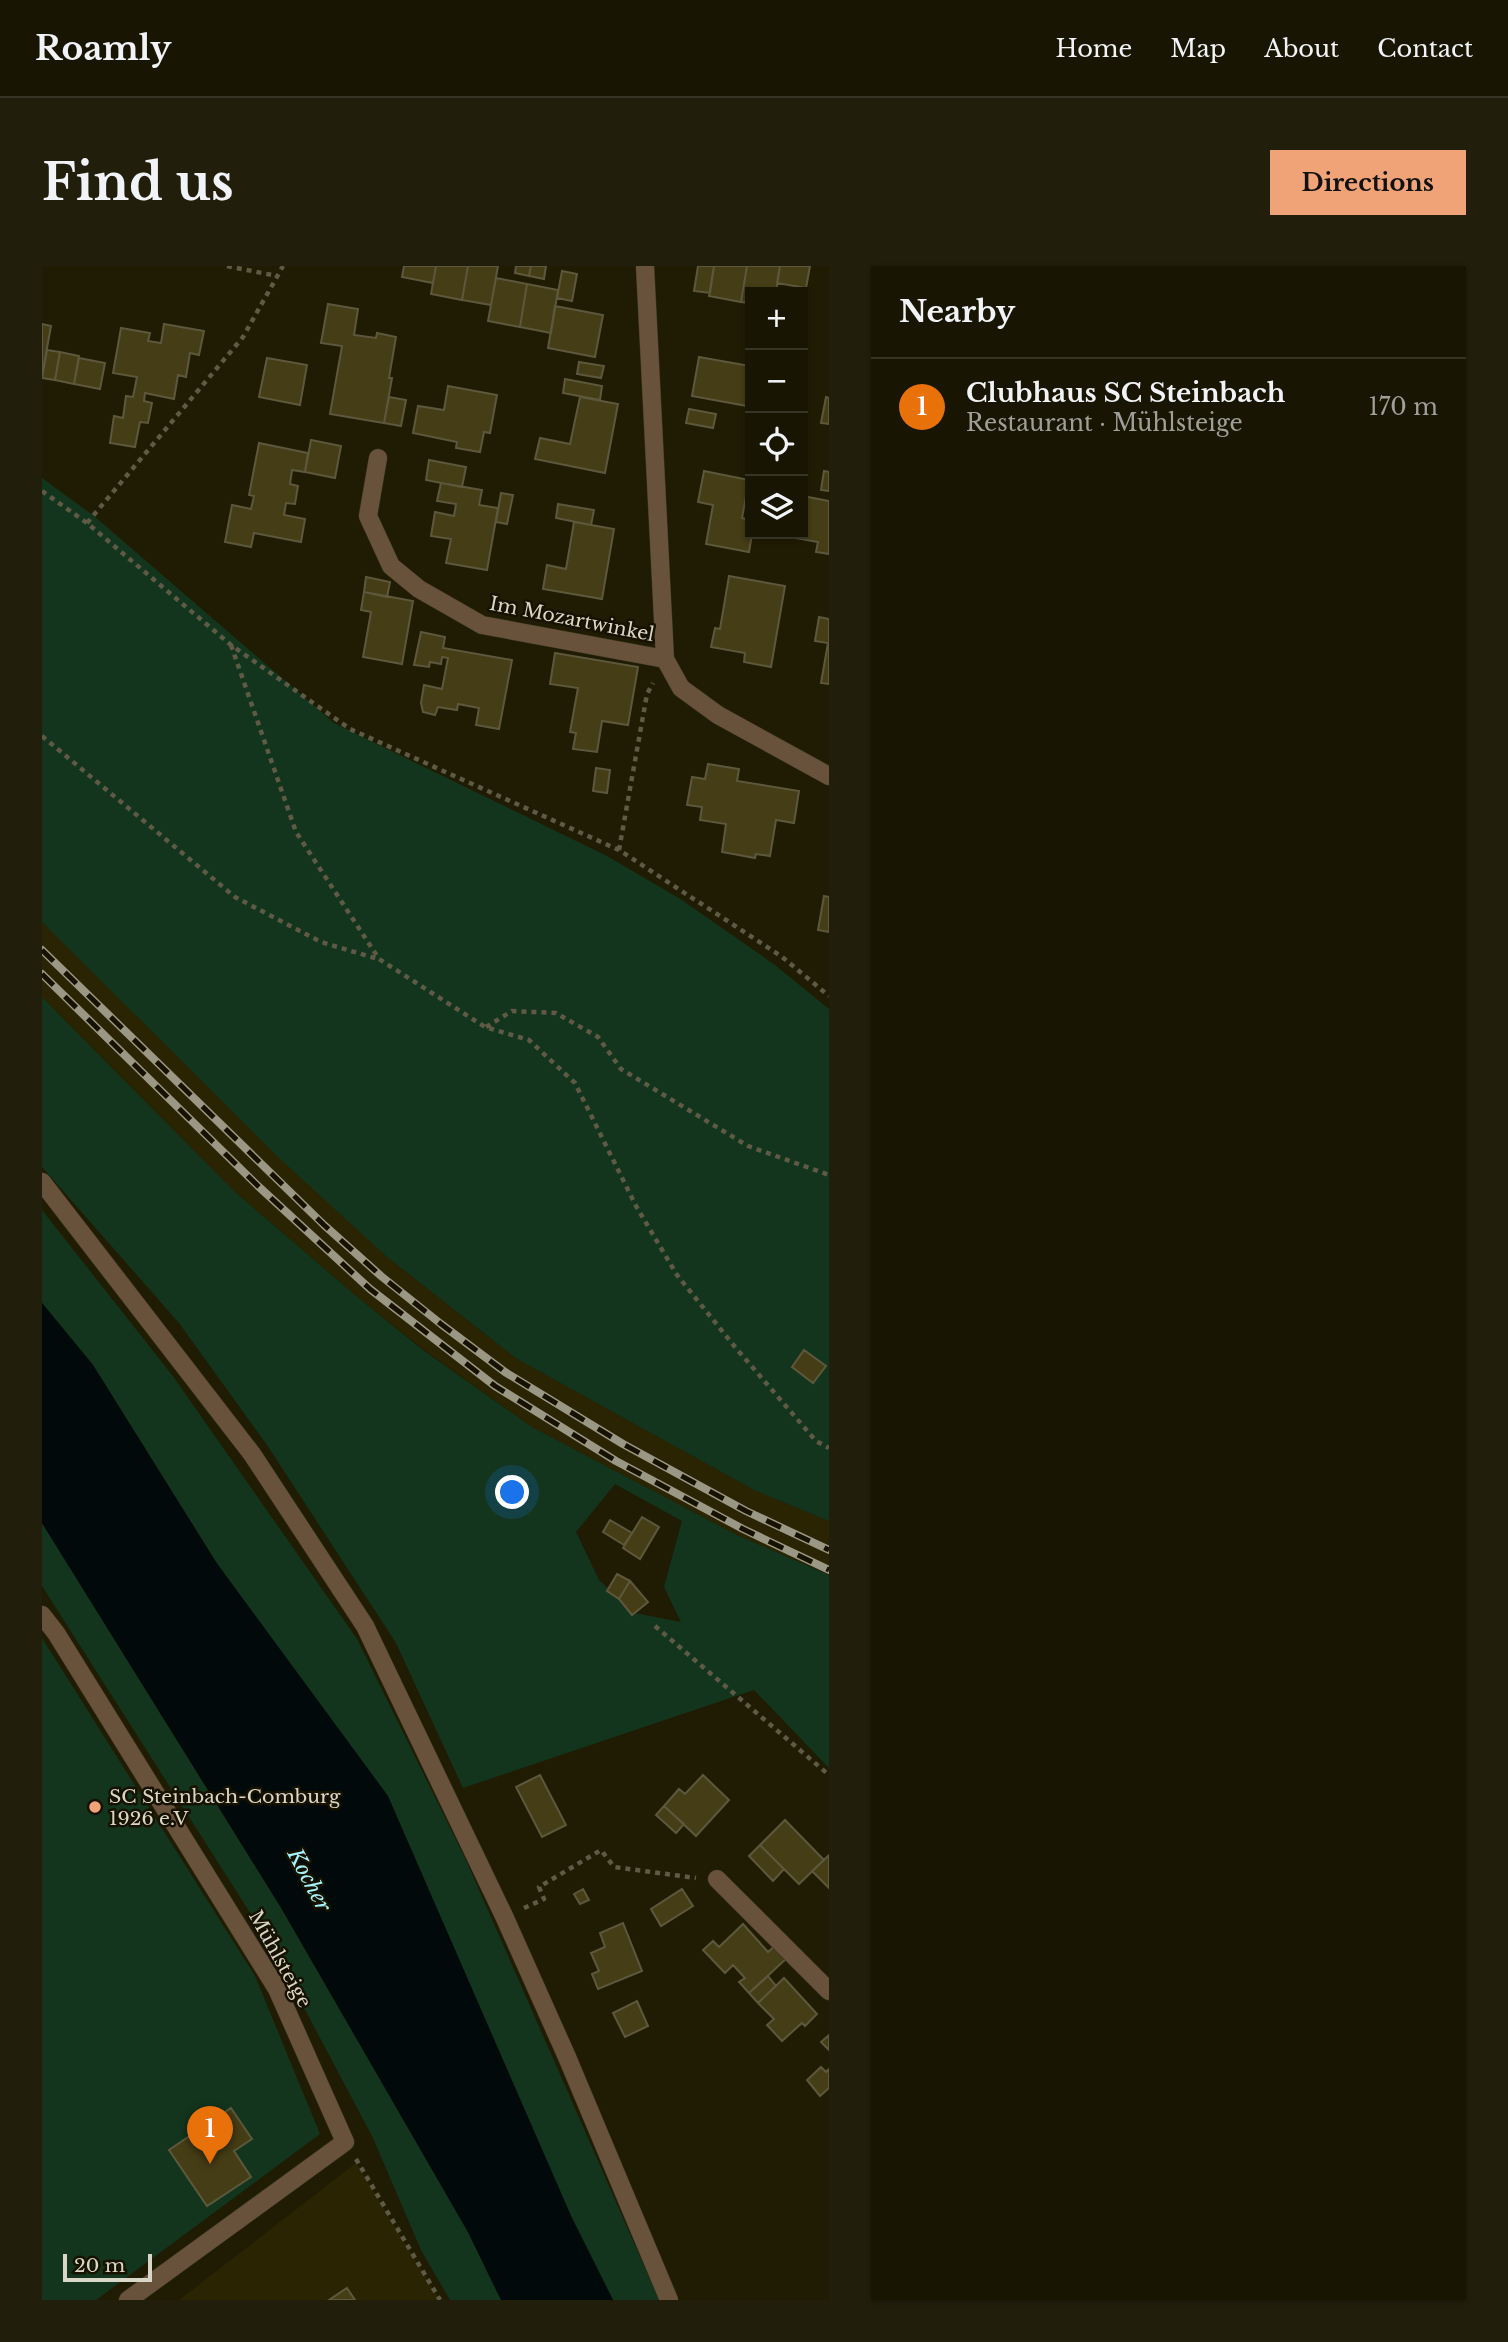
<!DOCTYPE html>
<meta charset="utf-8">
<style>
body{margin:0;font-family:"Libre Baskerville",serif;background:#211e0c;color:#f1f3f6}
.controls{position:absolute;right:21px;top:21px;display:grid;overflow:hidden;border-radius:0px;box-shadow:0 2px 5px #0004}
.controls button{width:63px;height:63px;display:grid;place-items:center;padding:0;border:0;border-bottom:2px solid #363424;background:#181502;color:#f1f3f6;font:35px sans-serif}
.scale{position:absolute;left:21px;bottom:18px;width:89px;box-sizing:border-box;padding-left:7px;border:4px solid #d8d6c7;border-top:0;font-size:19px;line-height:24px;white-space:nowrap;color:#d8d6c7;-webkit-text-stroke:5px #171200;paint-order:stroke}
.you{position:absolute;left:471px;top:1227px;width:24px;height:24px;margin:-18px;border:5px solid #fff;border-radius:50%;background:#1a73e8;box-shadow:0 0 0 10px #1a73e833}
.badge{display:grid;place-items:center;width:46px;height:46px;border-radius:50%;background:#efa377;color:#fff;font-size:23px;font-weight:700}
.pin{position:absolute;translate:-50% -58px;filter:drop-shadow(0 2px 4px #0008)}
.pin::after{content:'';position:absolute;top:37px;width:24px;height:21px;background:inherit;clip-path:polygon(0 0,100% 0,50% 100%)}
.list{margin:0;padding:0;list-style:none}
h2{display:flex;justify-content:space-between;align-items:center;height:91px;margin:0;padding:0 28px;font-size:30px}
h2 small{font-size:23px;font-weight:400;color:#9f9f99}
.list li{display:grid;grid-template-columns:46px 1fr auto;gap:21px;align-items:center;box-sizing:border-box;height:98px;padding:0 28px;border-top:2px solid #363424}
.list b{display:block;font-size:26px;white-space:nowrap}
.list p{margin:0;font-size:23px;white-space:nowrap;color:#9f9f99}
.list em{font-size:23px;font-style:normal;color:#9f9f99}
.icon{flex:none;width:38px;height:38px;fill:none;stroke:currentColor;stroke-width:2;stroke-linecap:round;stroke-linejoin:round}
.map{position:relative;flex:none;width:787px;height:2034px;overflow:hidden;border-radius:0px}
header{display:flex;align-items:center;gap:42px;box-sizing:border-box;height:98px;padding:0 35px;background:#181502;border-bottom:2px solid #363424}
header strong{font-size:33px}
nav{display:flex;gap:38px;margin-inline-start:auto;font-size:24px}
.intro{display:flex;align-items:center;justify-content:space-between;box-sizing:border-box;height:168px;padding:0 42px}
h1{margin:0;font-size:49px}
.button{padding:18px 32px;border-radius:0px;background:#efa377;color:#111;font-size:24px;font-weight:700}
main{display:flex;gap:42px;padding:0 42px}
aside{flex:1;background:#181502;border-radius:0px;box-shadow:0 2px 5px #0004}
.map>svg:first-child{display:block}
</style>
<header>
<strong>Roamly</strong>
<nav><a>Home</a><a>Map</a><a>About</a><a>Contact</a></nav>
</header>
<div class="intro"><h1>Find us</h1><a class="button">Directions</a></div>
<main>
<div class="map">
<svg width="787" height="2034" viewBox="0 0 787 2034">
<rect width="100%" height="100%" fill="#201c03"/>
<path fill="#2b2402" d="M0 656 345 991 475 1093 714 1225 787 1255V1309L695 1269 490 1161 381 1083 319 1034 193 926 0 731Z
M314 1897 398 2034H137Z"/>
<path fill="#13351d" fill-rule="evenodd" d="M0 212 52 250 292 457 565 590 640 634 733 699 787 743V1255L714 1225 475 1093 345 991 236 891 0 656Z
M0 731 193 926 319 1034 381 1084 490 1161 695 1269 787 1309V1502L712 1424 421 1522 354 1377 225 1179 137 1057 0 901ZM573 1218 640 1255 622 1321 639 1356 593 1347 557 1314 534 1266Z
M0 944 130 1109 315 1373 423 1592 617 2034H571L530 1952 174 1296 51 1099 0 1037Z
M0 1257 238 1640 426 1966 459 2034H408L379 1984 331 1872 230 1681 0 1320Z
M0 1372 213 1710 278 1868 54 2034H0Z"/>
<path fill="#01090b" d="M0 1037 51 1099 174 1296 346 1530 530 1952 571 2034H459L426 1966 238 1640 0 1257Z"/>
<path fill="#453d15" stroke="#5d583d" stroke-width="2" d="M362 0H394L391 17 360 11Z
M394 0H426L420 34 389 28Z
M426 0H456L449 39 420 34Z
M474 0H489L487 10 473 7Z
M489 0H504L502 13 487 10Z
M656 0H672L668 27 652 25Z
M672 0H705L699 36 667 30Z
M705 0H738L734 26H708V37L699 36Z
M738 0H768L764 22 735 17Z
M520 5 535 8 530 35 515 32Z
M454 12 485 18 478 61 446 55Z
M485 18 516 24 509 67 478 61Z
M286 38 316 43 312 69 334 72 335 67 354 71 347 112H350L342 157 288 148 300 80 279 77Z
M513 40 561 49 553 91 506 82Z
M0 58 9 60 0 110Z
M122 58 162 65 157 89 148 87 144 111 136 109 132 133 103 127 102 135 110 137 106 157 98 156 93 181 68 177 72 150 81 152 84 130 91 131 95 111 71 107 79 62 108 67 106 75 119 77Z
M5 84 18 86 13 114 0 112Z
M18 86 37 90 32 118 13 114Z
M657 91 708 100 705 140 650 130Z
M37 92 63 97 58 123 32 118Z
M225 92 265 99 258 139 217 131Z
M537 96 562 100 559 112 535 108Z
M523 113 560 120 558 134 521 127Z
M406 120 455 129 448 167 442 166 438 186 414 182 415 176 371 167 376 140 402 144Z
M347 131 364 134 359 160 342 157Z
M538 131 576 138 563 207 493 193 498 172 528 178Z
M784 131 787 132V158L779 157Z
M647 143 674 148 671 162 644 157Z
M269 174 299 180 293 212 263 206Z
M217 177 266 187 263 206 250 204 248 218 256 220 253 238 244 237 242 249 263 253 259 276 212 267 209 281 183 276 190 239 209 243 212 230 207 229Z
M387 194 424 201 420 221 384 214Z
M662 205 707 214 700 252 708 254V268H710L707 286 664 278 671 239 656 236Z
M782 205 787 206V225L779 224Z
M399 217 440 224 437 239 456 242 445 304 404 297 409 273 389 270 393 246 412 250 414 238 395 235Z
M459 227 471 229 465 258 454 256Z
M761 230 787 235V288L774 286 776 276 736 269 761 268Z
M516 238 552 244 549 259 514 252Z
M532 256 572 263 560 333 501 323 505 299 524 303Z
M687 310 743 320 729 401 702 396 703 387 669 381 673 362 678 363Z
M324 311 348 316 345 331 322 326Z
M322 326 371 335 360 398 321 391 329 346 319 344Z
M777 351 787 353V418L779 417 786 377 773 375Z
M379 366 403 371 401 382 470 394 457 463 434 459 437 442 416 438 415 444 396 441 393 449 381 446 379 437 382 419 400 423 406 392 400 391 399 398 388 396 387 401 372 399Z
M513 387 596 401 586 459 560 455 555 486 531 483 534 467 528 466 536 422 508 418Z
M666 498 697 503 695 515 757 525 752 557 734 554 728 590 714 588 713 592 680 586 684 558 658 554 660 541 645 539 650 511 663 513Z
M554 502 568 504 565 527 551 525Z
M782 630 787 631V666L776 664Z
M762 1084 784 1100 771 1117 750 1101Z
M600 1251 617 1261 598 1293 581 1282Z
M568 1254 590 1267 582 1279 561 1266Z
M575 1308 588 1315 577 1333 565 1325Z
M588 1315 606 1336 590 1349 577 1333Z
M498 1509 524 1559 500 1571 474 1521Z
M661 1509 687 1534 654 1570 622 1540 637 1523 643 1528Z
M622 1540 642 1558 634 1567 614 1549Z
M743 1554 782 1594 757 1618 718 1579Z
M718 1579 742 1603 731 1615 707 1590Z
M787 1589V1622L770 1605Z
M541 1623 547 1634 538 1638 532 1628Z
M640 1623 651 1640 619 1660 609 1643Z
M581 1657 600 1705 556 1723 550 1708 557 1705 549 1687 563 1681 558 1667Z
M701 1658 726 1686 734 1679 745 1692 707 1727 697 1716 703 1712 691 1699 683 1707 661 1684 671 1675 677 1681Z
M726 1710 734 1720 716 1737 707 1727Z
M742 1712 775 1748 763 1760 760 1757 740 1775 725 1759 732 1753 716 1737Z
M595 1735 606 1760 583 1771 571 1747Z
M787 1769V1784L779 1776Z
M779 1801 784 1806 787 1803V1822L778 1830 765 1814Z
M189 1842 210 1873 192 1885 209 1911 165 1940 127 1884Z
M305 2022 313 2034H287Z"/>
<g fill="none" stroke-linecap="round" stroke-linejoin="round">
<g stroke="#3a361e" stroke-width="19">
<path id="minor" d="M603 0 623 393 639 422 676 449 787 510
M336 192 326 250 349 300 377 323 440 359 623 393
M0 916 210 1188 323 1360 462 1650 525 1791 627 2034
M0 1349 14 1367 235 1723 303 1876 86 2034
M675 1613 787 1725"/>
</g>
<path stroke="#5e5a45" stroke-width="4.5" stroke-dasharray="5 5" stroke-linecap="butt" d="M185 0 235 10
M0 225 45 257 189 379 308 463 577 584 739 690 787 730
M45 257 201 71 241 0
M189 379 254 566 337 693 443 761 487 774 533 817 594 940 635 1009 693 1081 774 1175 787 1182
M0 470 193 631 279 676 336 693
M577 584 605 428 611 417
M444 761 470 745 514 747 556 771 579 803 706 880 787 909
M613 1360 787 1509
M482 1642 502 1633 497 1621 559 1584 572 1601 654 1612
M314 1893 398 2034"/>
<use href="#minor" stroke="#68523c" stroke-width="18"/>
<g stroke="#9a9785" stroke-width="8">
<path id="rail" d="M0 684 282 959 339 1010 399 1058 463 1106 581 1178 704 1245 787 1284
M0 708 216 920 328 1023 453 1120 574 1195 701 1263 787 1304"/>
</g>
<use href="#rail" stroke="#171200" stroke-width="5" stroke-dasharray="16" stroke-linecap="butt"/>
</g>
<circle fill="#efa377" stroke="#171200" stroke-width="2.5" cx="53" cy="1541" r="7"/>
<g text-anchor="middle" dominant-baseline="central" stroke-width="5" stroke-linejoin="round" paint-order="stroke">
<g font-size="19" fill="#d8d6c7" stroke="#171200">
<text transform="translate(530 353) rotate(11)">Im Mozartwinkel</text>
<text transform="translate(238 1693) rotate(61)">Mühlsteige</text>
</g>
<g font-size="19" fill="#d8d6c7" stroke="#171200" text-anchor="start">
<text x="67" y="1530">SC Steinbach-Comburg<tspan x="67" dy="22">1926 e.V</tspan></text>
</g>
<g font-size="21" font-style="italic" fill="#a6f3fd" stroke="#171200">
<text transform="translate(267 1614) rotate(62)">Kocher</text>
</g>
</g>
</svg>
<div class="controls">
<button>+</button>
<button>−</button>
<button><svg class="icon" aria-label="locate" viewBox="0 0 24 24"><circle cx="12" cy="12" r="6"/><path d="M12 2v4M12 18v4M2 12h4M18 12h4"/></svg></button>
<button><svg class="icon" aria-label="layers" viewBox="0 0 24 24"><path d="M12 4l9 5-9 5-9-5zM3 14l9 5 9-5"/></svg></button>
</div>
<div class="scale">20 m</div>
<div class="you"></div>
<div class="pin badge" style="left:168px;top:1898px;background:#e8710a">1</div>
</div>
<aside>
<h2>Nearby<small></small></h2>
<ul class="list">
<li><span class="badge" style="background:#e8710a">1</span><div><b>Clubhaus SC Steinbach</b><p>Restaurant · Mühlsteige</p></div><em>170 m</em></li>
</ul>
</aside>
</main>
